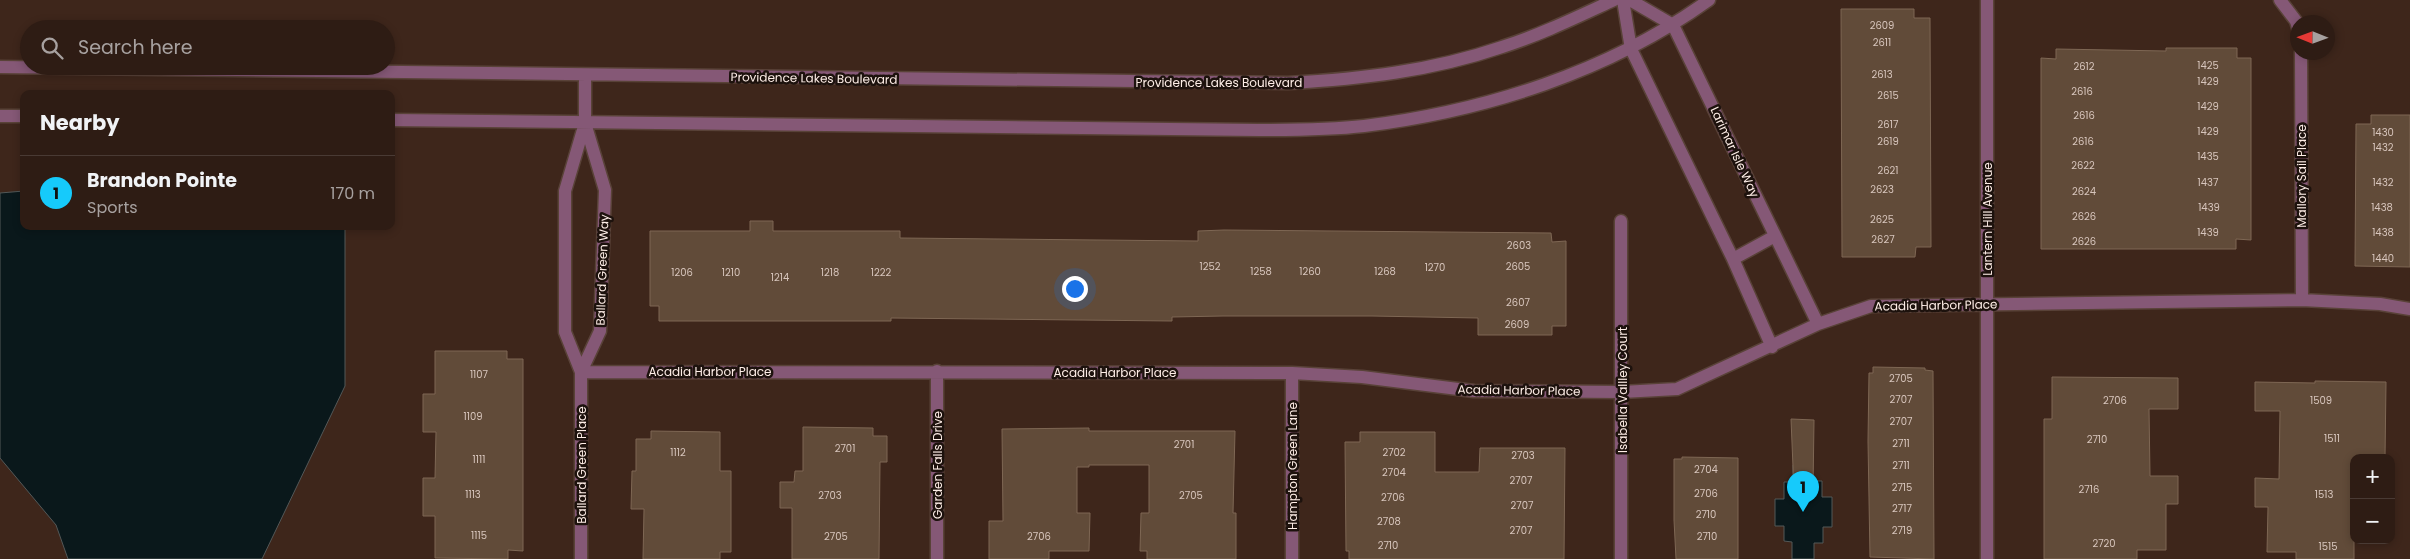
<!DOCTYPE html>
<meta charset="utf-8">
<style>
body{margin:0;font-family:Poppins,sans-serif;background:#3a2922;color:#f1f3f6}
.controls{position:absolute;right:15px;bottom:15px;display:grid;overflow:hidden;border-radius:10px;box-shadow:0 2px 8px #0003}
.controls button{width:45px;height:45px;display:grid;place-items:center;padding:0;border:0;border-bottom:1px solid #493a34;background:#2e1c14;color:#f1f3f6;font:25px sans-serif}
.compass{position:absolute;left:2290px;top:15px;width:45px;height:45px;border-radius:50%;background:#2e1c14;box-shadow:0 2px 8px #0003;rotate:271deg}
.you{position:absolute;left:1074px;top:288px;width:18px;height:18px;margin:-12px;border:4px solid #fff;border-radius:50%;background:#1a73e8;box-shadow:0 0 0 8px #1a73e833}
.badge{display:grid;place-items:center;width:32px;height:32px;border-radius:50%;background:#16cafb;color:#111;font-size:16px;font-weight:700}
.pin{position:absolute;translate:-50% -41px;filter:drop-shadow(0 1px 2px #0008)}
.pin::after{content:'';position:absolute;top:26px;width:18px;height:15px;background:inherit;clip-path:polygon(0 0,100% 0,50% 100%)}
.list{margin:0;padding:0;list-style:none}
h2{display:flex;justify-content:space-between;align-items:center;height:65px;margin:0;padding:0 20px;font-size:21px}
h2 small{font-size:16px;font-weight:400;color:#a7a1a0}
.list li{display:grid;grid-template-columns:32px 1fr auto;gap:15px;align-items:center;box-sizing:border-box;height:75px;padding:0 20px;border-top:1px solid #493a34}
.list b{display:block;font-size:19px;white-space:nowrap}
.list p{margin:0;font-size:16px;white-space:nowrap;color:#a7a1a0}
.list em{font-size:16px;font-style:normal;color:#a7a1a0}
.icon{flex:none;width:28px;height:28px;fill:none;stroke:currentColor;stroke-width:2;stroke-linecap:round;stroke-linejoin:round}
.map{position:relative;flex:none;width:2410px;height:559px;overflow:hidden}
.search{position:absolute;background:#2e1c14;box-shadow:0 2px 8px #0003;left:20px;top:20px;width:375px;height:55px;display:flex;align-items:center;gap:12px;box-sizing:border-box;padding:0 18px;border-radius:28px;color:#a7a1a0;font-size:19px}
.panel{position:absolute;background:#2e1c14;box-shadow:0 2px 8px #0003;left:20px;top:90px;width:375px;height:140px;border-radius:10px}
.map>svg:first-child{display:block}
</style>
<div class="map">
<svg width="2410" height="559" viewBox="0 0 2410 559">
<rect width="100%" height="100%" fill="#3e261b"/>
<path fill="#0a181b" stroke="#535858" d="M24 191V226H345V386L262 559H68L56 525 0 458V193Z
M1793 465 1813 481H1822V497H1832V527H1823V543H1814V559H1792V542L1784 541V526H1775V499H1784V482H1793Z"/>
<path fill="#614b39" stroke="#7e6754" d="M1841 9H1914V18H1930L1931 247H1916L1915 257H1842Z
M2166 48H2237V58H2251V240L2236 239V249H2041V58L2056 59V49L2166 51Z
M2371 115H2410V267L2355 266 2356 124H2371Z
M750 221H773V231H900V238L1198 241V231L1224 230 1551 233 1552 242 1566 241V326H1552V335H1478V318L1372 316H1223L1172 317V321L891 318V321H659V306H650V231H750Z
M435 351H507V359H523V551L508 550V559L435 558V516H423V478H435L436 432H423V394H435Z
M1873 367 1925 368V370L1933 371 1934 559 1870 557 1868 441 1869 373H1873Z
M2052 377 2178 378V409H2149L2150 476H2178V504H2166V550H2137V559H2044V419H2052Z
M2315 381 2386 382 2385 458H2354V559H2296V552H2267L2268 507H2255V478L2279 479 2280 411H2255V382L2315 383Z
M1791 419 1814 420 1813 490 1794 491Z
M803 427 873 428V436H887V462H880L879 559H792V508H780V482H794L795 471H803Z
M1089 428V431H1235L1233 513H1236V559H1147V551H1140L1141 513H1149V465H1089V467H1077V513H1090L1089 551H1049V559H989V521H1003L1002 429Z
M651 431 720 432V471H731V552H720V559H643L644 509H631L632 471H636V439H651Z
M1360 432H1435V472H1479L1480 448H1565L1564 559H1349V551H1346L1345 442H1360Z
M1682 457 1738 458V559H1676L1674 520V459H1682Z"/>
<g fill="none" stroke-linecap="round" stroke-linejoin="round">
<g stroke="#594238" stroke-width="15">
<path id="minor" d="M1623 0 1631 49 1733 259 1772 347
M1630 0 1673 25 1818 324
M2280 0 2296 21 2298 28
M2301 52 2302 300
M0 67 1288 83C1361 79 1432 71 1502 47 1540 35 1577 17 1614 0
M585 75V123
M0 116H24
M391 120 1258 130C1293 130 1329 130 1364 126 1485 111 1609 72 1709 0
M1733 259 1775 236
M581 372 1292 373 1362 377 1474 391 1622 392 1677 389 1818 324 1871 306 2302 300 2380 304 2410 309
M581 372 600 331 605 190 585 123 565 191V332L581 372V559
M937 559V371
M1292 559V373
M1621 559V221
M1987 559V0"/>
</g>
<use href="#minor" stroke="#855876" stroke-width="12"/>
</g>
<g text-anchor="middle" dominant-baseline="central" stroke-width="5" stroke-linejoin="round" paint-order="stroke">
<g font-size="10" fill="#d7c5bc">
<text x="1882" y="25">2609</text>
<text x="1882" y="42">2611</text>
<text x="2208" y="65">1425</text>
<text x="2084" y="66">2612</text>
<text x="1882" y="74">2613</text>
<text x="2208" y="81">1429</text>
<text x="2082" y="91">2616</text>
<text x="1888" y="95">2615</text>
<text x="2208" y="106">1429</text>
<text x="2084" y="115">2616</text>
<text x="1888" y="124">2617</text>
<text x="2208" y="131">1429</text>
<text x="2383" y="132">1430</text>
<text x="1888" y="141">2619</text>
<text x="2083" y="141">2616</text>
<text x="2383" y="147">1432</text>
<text x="2208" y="156">1435</text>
<text x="2083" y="165">2622</text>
<text x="1888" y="170">2621</text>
<text x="2208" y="182">1437</text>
<text x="2383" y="182">1432</text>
<text x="1882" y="189">2623</text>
<text x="2084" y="191">2624</text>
<text x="2209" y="207">1439</text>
<text x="2382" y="207">1438</text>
<text x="2084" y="216">2626</text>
<text x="1882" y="219">2625</text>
<text x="2208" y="232">1439</text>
<text x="2383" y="232">1438</text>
<text x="1883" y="239">2627</text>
<text x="2084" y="241">2626</text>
<text x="1519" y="245">2603</text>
<text x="2383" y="258">1440</text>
<text x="1210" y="266">1252</text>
<text x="1518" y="266">2605</text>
<text x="1435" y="267">1270</text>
<text x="1261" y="271">1258</text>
<text x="1310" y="271">1260</text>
<text x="1385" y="271">1268</text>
<text x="682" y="272">1206</text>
<text x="731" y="272">1210</text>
<text x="830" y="272">1218</text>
<text x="881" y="272">1222</text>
<text x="780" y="277">1214</text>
<text x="1518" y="302">2607</text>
<text x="1517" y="324">2609</text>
<text x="479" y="374">1107</text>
<text x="1901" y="378">2705</text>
<text x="1901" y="399">2707</text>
<text x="2115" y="400">2706</text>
<text x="2321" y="400">1509</text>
<text x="473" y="416">1109</text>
<text x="1901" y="421">2707</text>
<text x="2332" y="438">1511</text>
<text x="2097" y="439">2710</text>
<text x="1901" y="443">2711</text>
<text x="1184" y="444">2701</text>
<text x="845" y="448">2701</text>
<text x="678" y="452">1112</text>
<text x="1394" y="452">2702</text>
<text x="1523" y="455">2703</text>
<text x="479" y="459">1111</text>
<text x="1901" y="465">2711</text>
<text x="1706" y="469">2704</text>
<text x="1394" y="472">2704</text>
<text x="1521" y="480">2707</text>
<text x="1902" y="487">2715</text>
<text x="2089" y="489">2716</text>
<text x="1706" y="493">2706</text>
<text x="473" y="494">1113</text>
<text x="2324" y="494">1513</text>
<text x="830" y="495">2703</text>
<text x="1191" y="495">2705</text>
<text x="1393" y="497">2706</text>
<text x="1522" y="505">2707</text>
<text x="1902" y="508">2717</text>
<text x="1706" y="514">2710</text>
<text x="1389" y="521">2708</text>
<text x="1521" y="530">2707</text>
<text x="1902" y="530">2719</text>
<text x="479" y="535">1115</text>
<text x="836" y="536">2705</text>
<text x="1039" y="536">2706</text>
<text x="1707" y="536">2710</text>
<text x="2104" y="543">2720</text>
<text x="1388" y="545">2710</text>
<text x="2328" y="546">1515</text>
</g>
<g font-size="12" fill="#feeee7" stroke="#1d120d">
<text transform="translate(814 78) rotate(1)">Providence Lakes Boulevard</text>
<text x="1219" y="82">Providence Lakes Boulevard</text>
<text transform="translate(1735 152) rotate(65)">Larimar Isle Way</text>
<text transform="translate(2301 176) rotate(-90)">Mallory Sail Place</text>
<text transform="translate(1987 219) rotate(-90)">Lantern Hill Avenue</text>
<text transform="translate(602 270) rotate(-88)">Ballard Green Way</text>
<text transform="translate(1936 305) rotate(-1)">Acadia Harbor Place</text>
<text x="710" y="371">Acadia Harbor Place</text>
<text x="1115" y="372">Acadia Harbor Place</text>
<text transform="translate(1519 390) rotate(1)">Acadia Harbor Place</text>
<text transform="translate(1622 390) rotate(-90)">Isabella Vallley Court</text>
<text transform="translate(581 465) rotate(-90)">Ballard Green Place</text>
<text transform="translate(937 465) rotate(-90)">Garden Falls Drive</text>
<text transform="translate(1292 466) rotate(-90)">Hampton Green Lane</text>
</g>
</g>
</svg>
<div class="controls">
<button>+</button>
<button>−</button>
</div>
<svg class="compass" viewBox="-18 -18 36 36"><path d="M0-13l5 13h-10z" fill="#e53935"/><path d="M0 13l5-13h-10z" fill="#a7a1a0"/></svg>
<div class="you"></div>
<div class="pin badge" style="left:1803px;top:512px">1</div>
<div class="search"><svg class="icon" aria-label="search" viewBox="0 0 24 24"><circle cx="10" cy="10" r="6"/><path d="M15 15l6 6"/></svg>Search here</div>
<section class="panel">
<h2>Nearby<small></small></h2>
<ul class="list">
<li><span class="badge">1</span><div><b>Brandon Pointe</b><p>Sports</p></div><em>170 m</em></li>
</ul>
</section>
</div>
